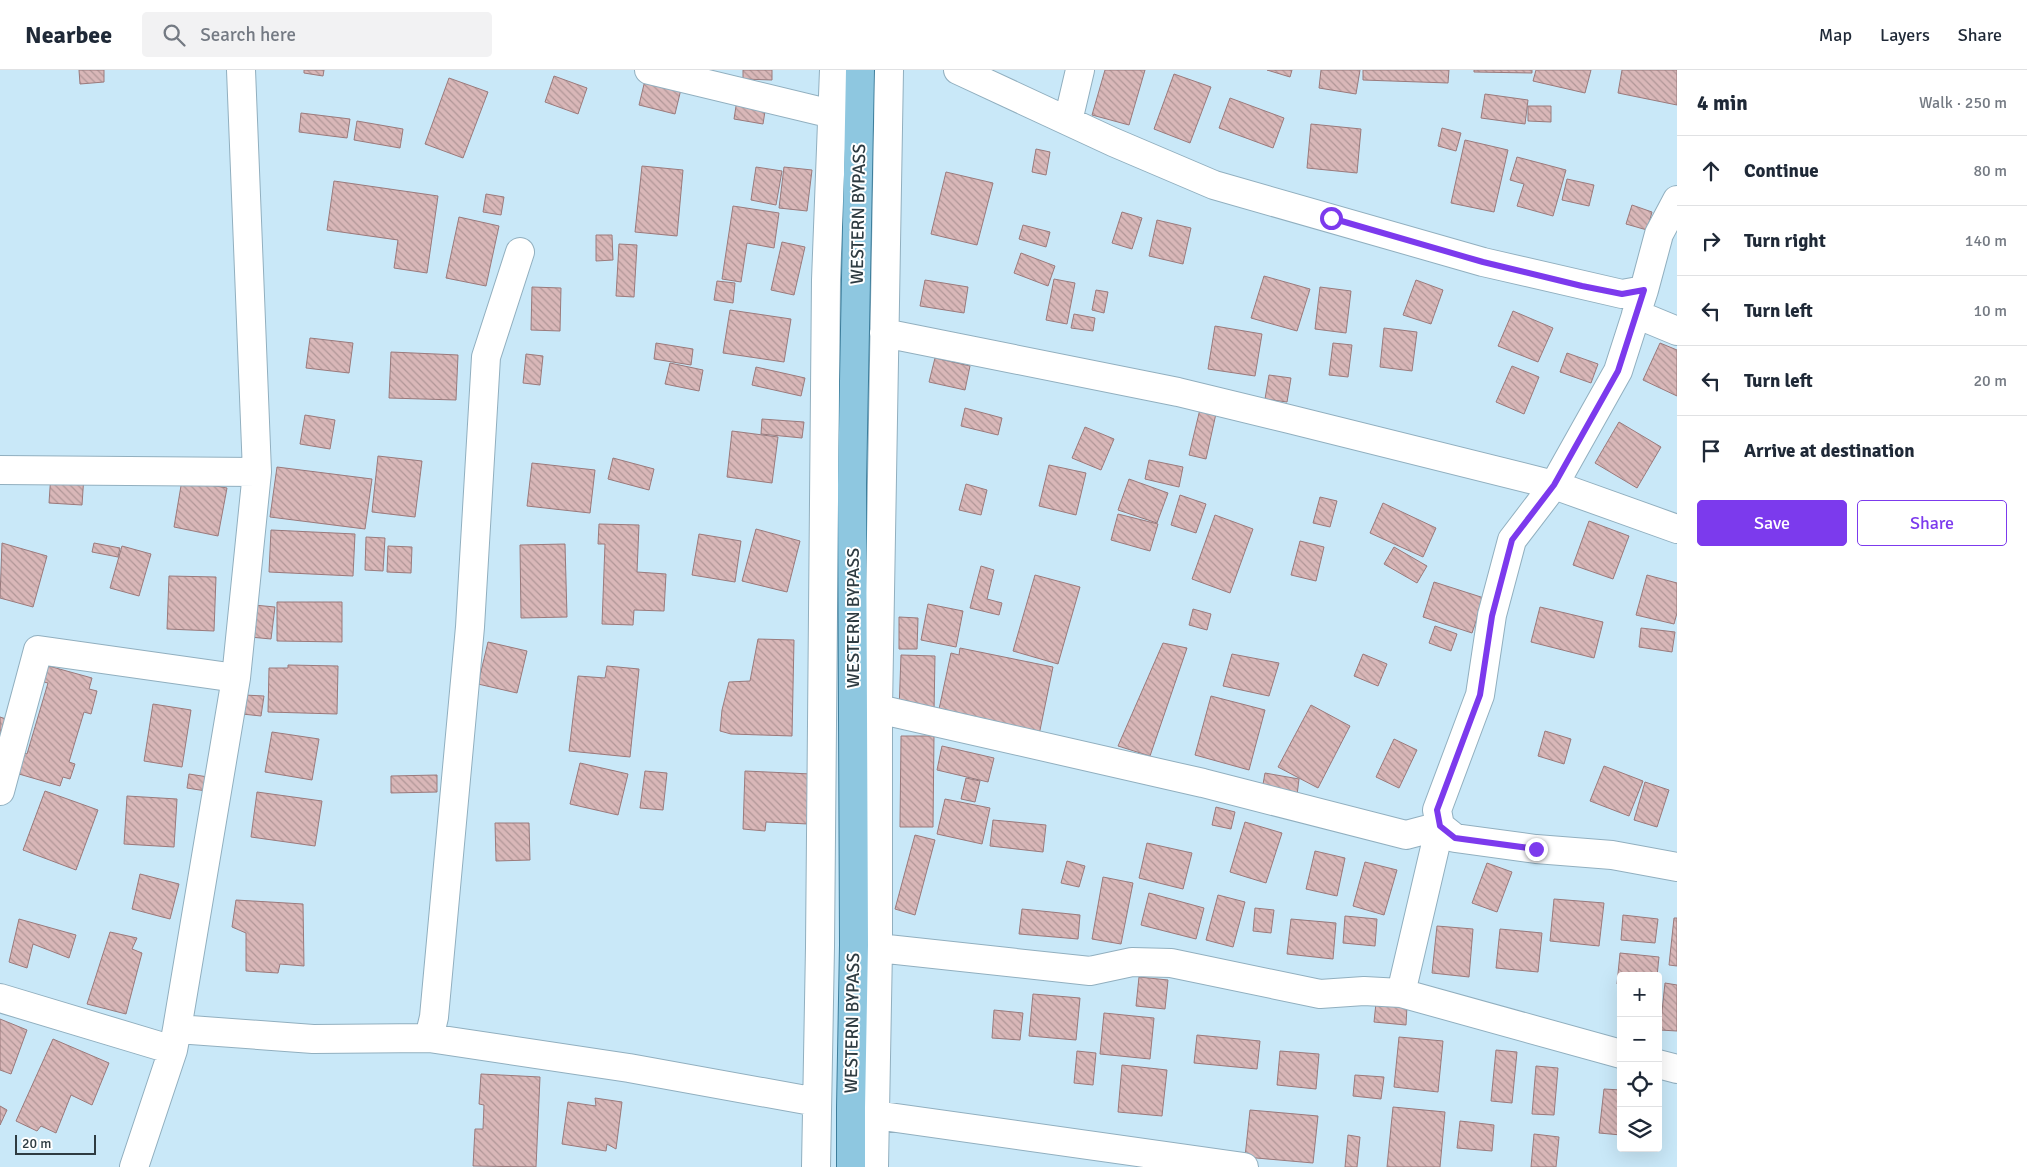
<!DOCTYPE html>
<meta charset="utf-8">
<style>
body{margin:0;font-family:Signika,sans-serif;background:#f2f2f3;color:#1f2937}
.controls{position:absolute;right:15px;bottom:15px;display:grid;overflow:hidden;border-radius:5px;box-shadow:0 5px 20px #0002}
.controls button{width:45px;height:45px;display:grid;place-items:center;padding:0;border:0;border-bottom:1px solid #e0e1e3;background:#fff;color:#1f2937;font:25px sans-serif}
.scale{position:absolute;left:15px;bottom:12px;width:81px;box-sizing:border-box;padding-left:5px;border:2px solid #2e3b41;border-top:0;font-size:14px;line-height:18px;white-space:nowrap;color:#2e3b41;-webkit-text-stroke:4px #fff;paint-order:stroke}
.stop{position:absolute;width:15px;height:15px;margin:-11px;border:4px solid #7c3aed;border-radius:50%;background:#fff}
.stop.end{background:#7c3aed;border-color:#fff;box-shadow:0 1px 5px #0008}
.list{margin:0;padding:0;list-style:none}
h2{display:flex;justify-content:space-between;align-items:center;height:65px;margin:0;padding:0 20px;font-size:21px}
h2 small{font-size:16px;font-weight:400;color:#747a83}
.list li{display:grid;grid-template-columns:32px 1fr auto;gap:15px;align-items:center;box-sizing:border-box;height:70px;padding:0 20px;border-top:1px solid #e0e1e3}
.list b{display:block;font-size:19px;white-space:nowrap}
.list em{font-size:16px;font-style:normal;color:#747a83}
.actions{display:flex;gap:10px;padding:15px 20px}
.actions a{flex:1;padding:11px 0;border:1px solid #7c3aed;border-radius:5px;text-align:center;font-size:18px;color:#7c3aed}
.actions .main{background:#7c3aed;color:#fff}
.icon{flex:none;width:28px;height:28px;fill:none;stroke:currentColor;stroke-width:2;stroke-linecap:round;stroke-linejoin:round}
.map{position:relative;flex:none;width:1677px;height:1097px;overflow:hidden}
header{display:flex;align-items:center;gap:30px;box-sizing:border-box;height:70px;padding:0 25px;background:#fff;border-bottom:1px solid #e0e1e3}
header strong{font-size:24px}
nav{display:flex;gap:28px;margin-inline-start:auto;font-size:18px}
.search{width:350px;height:45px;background:#f2f2f3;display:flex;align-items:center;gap:12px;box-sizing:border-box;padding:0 18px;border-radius:5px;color:#747a83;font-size:19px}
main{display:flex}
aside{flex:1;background:#fff}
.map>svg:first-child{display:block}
</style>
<header>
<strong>Nearbee</strong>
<div class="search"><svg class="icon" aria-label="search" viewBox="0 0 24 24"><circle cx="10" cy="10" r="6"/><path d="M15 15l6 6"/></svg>Search here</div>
<nav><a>Map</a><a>Layers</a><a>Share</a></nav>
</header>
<main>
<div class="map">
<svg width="1677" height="1097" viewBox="0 0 1677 1097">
<defs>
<pattern id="building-back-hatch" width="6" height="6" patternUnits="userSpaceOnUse" patternTransform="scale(1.25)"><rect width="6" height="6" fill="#d9b7b8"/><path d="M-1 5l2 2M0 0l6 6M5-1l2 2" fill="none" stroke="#b09697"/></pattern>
</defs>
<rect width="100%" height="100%" fill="#c9e8f8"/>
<path fill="url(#building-back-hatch)" stroke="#9a7a7c" d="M79 0H104V12L80 14Z
M304 0H324L323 6 304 3Z
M743 0H772V10L743 9Z
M1105 0H1145L1129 55 1092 45Z
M1267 0H1292L1290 7Z
M1321 0H1360L1356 24 1319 18Z
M1363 0H1449L1448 13 1363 10Z
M1474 0H1532V3L1474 2Z
M1536 0H1591L1585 23 1533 11Z
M1622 0H1677V35L1618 23Z
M1174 4 1211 17 1190 73 1154 59Z
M554 6 587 18 578 44 545 32Z
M646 6 682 15 675 44 639 35Z
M449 8 488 22 463 88 425 74Z
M1485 24 1528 30 1525 54 1481 48Z
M1230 28 1284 48 1273 78 1219 58Z
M737 30 766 35 763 54 734 49Z
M1528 36H1551V52L1528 51Z
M301 43 350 49 347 68 299 62Z
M357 51 403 59 400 78 354 70Z
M1311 54 1361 59 1357 103 1307 98Z
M1442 58 1461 63 1456 81 1438 76Z
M1465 70 1508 80 1494 142 1451 133Z
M1036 79 1050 82 1046 105 1032 102Z
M1517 87 1566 100 1553 146 1517 136 1524 114 1510 110Z
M642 96 683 100 677 166 635 162Z
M756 97 782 101 776 135 751 130Z
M784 97 812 100 807 141 779 138Z
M946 102 993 113 977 175 931 164Z
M1567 109 1594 115 1589 136 1562 130Z
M334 111 438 126 427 203 394 198 398 170 327 160Z
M486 124 504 127 501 145 483 142Z
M1632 135 1652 142 1647 160 1626 154Z
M733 136 779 143 774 178 747 173 741 212 722 209Z
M1122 142 1142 148 1132 179 1112 173Z
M459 147 499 156 486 216 446 208Z
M1157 150 1191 158 1183 194 1149 186Z
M1023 155 1050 162 1046 177 1019 169Z
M596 165H612L613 190 596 191Z
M782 172 805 177 794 225 771 220Z
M619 174 637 175 634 227 616 226Z
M1021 183 1055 196 1048 216 1014 203Z
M1264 206 1310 219 1297 261 1251 248Z
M1054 209 1075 213 1067 254 1046 250Z
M925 210 968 217 964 243 920 236Z
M1416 210 1443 220 1431 254 1403 245Z
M717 211 735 213 733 233 714 230Z
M532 217 561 218 560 261 531 260Z
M1320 217 1351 221 1346 263 1315 259Z
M1096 220 1108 222 1104 243 1092 240Z
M730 240 791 249 784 292 723 283Z
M1513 241 1553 258 1538 292 1498 276Z
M1074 244 1095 248 1093 261 1071 258Z
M1215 256 1262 264 1255 306 1208 299Z
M1384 258 1417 262 1412 301 1380 297Z
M310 268 353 273 349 303 306 298Z
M656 273 693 279 691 295 654 289Z
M1333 273 1352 275 1348 307 1329 305Z
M1660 273 1677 280V326L1643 310Z
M391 282 458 285 456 330 389 328Z
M1567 283 1598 294 1591 313 1560 302Z
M526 284 543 286 540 315 523 313Z
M935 288 970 296 965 320 929 312Z
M670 293 703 300 699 321 665 314Z
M1512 296 1539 307 1524 344 1496 332Z
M756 297 805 308 801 326 752 315Z
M1269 305 1291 308 1287 332 1265 329Z
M1201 335 1217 339 1206 389 1189 385Z
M965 338 1002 348 998 365 961 356Z
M305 345 335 350 330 379 300 374Z
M762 349 804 352 802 368 761 364Z
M1619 352 1661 377 1637 418 1595 393Z
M1085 357 1114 369 1101 400 1072 388Z
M732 361 778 367 772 413 727 407Z
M378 386 422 391 415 447 372 442Z
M613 388 654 399 649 420 608 409Z
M1149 390 1183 397 1179 417 1145 409Z
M532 393 595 400 590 443 527 436Z
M1049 395 1086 403 1076 445 1039 436Z
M277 397 372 409 365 459 270 447Z
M51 403 84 405 82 435 49 433Z
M1129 409 1168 423 1157 453 1118 440Z
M182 410 227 418 218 466 174 457Z
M966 414 987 420 981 445 959 440Z
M1180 425 1206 434 1196 463 1171 455Z
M1320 427 1337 431 1330 457 1313 453Z
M1383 433 1436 458 1423 487 1370 463Z
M1118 444 1158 454 1150 481 1111 470Z
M1215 445 1253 459 1230 523 1192 509Z
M1589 451 1629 466 1613 509 1573 495Z
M599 454 639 455 637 502 666 504 664 541 634 540 633 555 602 554 605 474H598Z
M756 459 800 471 787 522 742 511Z
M271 460 355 464 353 506 269 502Z
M699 464 741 471 735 512 692 505Z
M366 467 385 468 383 501 365 500Z
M1300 471 1324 477 1316 511 1291 505Z
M2 473 47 486 33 537 0 528Z
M94 473 120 478 118 487 92 482Z
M565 474 567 547 521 548 520 475Z
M122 476 151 484 139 526 110 518Z
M388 476 412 477 411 503 387 502Z
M1394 477 1427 496 1417 513 1384 494Z
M981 496 994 500 987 529 1002 533 999 545 970 538Z
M1035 505 1080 517 1058 594 1013 581Z
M1647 505 1677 513V543L1674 554 1636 545Z
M169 506 216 507 214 561 167 559Z
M1434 512 1484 528 1472 563 1423 547Z
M277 532H342V572L277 571Z
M928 534 963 541 956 577 921 570Z
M254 535 275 537 271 569 250 567Z
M1540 537 1603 552 1594 588 1531 572Z
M1193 539 1211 544 1207 560 1189 555Z
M899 547 918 548 917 579H899Z
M1435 556 1457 564 1451 581 1429 573Z
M1641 558 1675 562 1672 582 1639 577Z
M758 569 794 570 792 666 731 664 720 661 722 640 729 612 750 611Z
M488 572 527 581 517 623 478 614Z
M1163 573 1187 578 1150 686 1118 676Z
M960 578 1053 597 1039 665 938 644 951 583 959 585Z
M1232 584 1279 593 1269 626 1223 616Z
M1363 584 1387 594 1378 616 1354 606Z
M901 585 935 586 934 642 899 641Z
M45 595 92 608 89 619 97 621 91 644 84 642 69 692 75 694 70 709 63 707 60 716 19 704 18 681 27 684 48 613 40 611Z
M288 595 338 596 337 644 268 642 269 598H288Z
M607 596 639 599 630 687 569 681 578 606 605 608Z
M244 625 264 626 261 646 242 644Z
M1211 626 1265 640 1249 700 1195 685Z
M153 634 191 640 182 697 144 691Z
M1311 635 1350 656 1318 718 1278 697Z
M0 647 9 650 0 678Z
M1545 661 1571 669 1564 694 1538 686Z
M272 662 319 669 312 710 265 702Z
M901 666H934L933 757H900Z
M1394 669 1417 680 1399 718 1376 707Z
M942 676 994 688 988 712 937 700Z
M580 693 628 704 618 745 570 734Z
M1604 696 1643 711 1629 746 1590 731Z
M645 701 667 703 663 740 640 738Z
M745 701 811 704 808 754 766 752 765 761 743 759Z
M1265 703 1299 709 1297 725 1262 720Z
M189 704 208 707 206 721 187 718Z
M437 705V722L391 723V706Z
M966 708 980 711 975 732 961 729Z
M1645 712 1669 720 1657 757 1634 750Z
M45 721 98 740 76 800 23 780Z
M257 722 322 731 315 776 251 767Z
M127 726 177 729 174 777 124 774Z
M945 729 990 738 982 774 937 764Z
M1216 737 1235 742 1231 759 1212 755Z
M993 750 1046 755 1043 782 990 776Z
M1245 752 1282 763 1266 813 1230 802Z
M495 753H529L530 790 496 791Z
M915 765 935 770 915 845 895 839Z
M1147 773 1192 783 1183 819 1139 808Z
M1315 781 1345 788 1337 826 1306 819Z
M1067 791 1085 796 1079 817 1061 813Z
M1365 792 1397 800 1384 845 1353 836Z
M1487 793 1512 802 1497 842 1472 833Z
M140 804 179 814 170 849 132 839Z
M1103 807 1133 813 1121 874 1092 869Z
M1149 823 1204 838 1196 869 1141 855Z
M1218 825 1245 832 1233 877 1206 870Z
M1554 829 1604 833 1599 876 1550 871Z
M236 830 303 834 304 896 280 894 278 903 246 901V863L232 857Z
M1255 838 1274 840 1271 863 1253 861Z
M1022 839 1080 845 1078 869 1019 864Z
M1623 845 1658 849 1655 873 1621 870Z
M1345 846 1377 849 1375 876 1343 873Z
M1674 848H1677V896L1669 895Z
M19 849 76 865 69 888 33 874 27 898 9 892Z
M1291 849 1336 853 1333 889 1287 884Z
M1437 856 1473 859 1469 907 1432 903Z
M1500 859 1542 863 1538 902 1496 898Z
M110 862 137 868 132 879 142 883 126 944 87 934Z
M1620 883 1659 887 1657 906H1621V915L1617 914Z
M1139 907 1168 910 1165 939 1136 936Z
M1665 913 1677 915V961L1660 960Z
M1033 924 1080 928 1076 970 1029 966Z
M1376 933 1407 936 1406 955 1374 952Z
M994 940 1023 943 1020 970 992 968Z
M1104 943 1154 948 1150 989 1100 984Z
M0 949 27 960 11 1004 0 1000Z
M1197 965 1260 971 1257 999 1194 993Z
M1399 967 1443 971 1438 1022 1394 1017Z
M53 969 109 993 92 1035 71 1025 56 1063 41 1056 37 1061 16 1051Z
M1496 980 1517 982 1512 1033 1491 1031Z
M1077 981 1096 983 1093 1015 1074 1013Z
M1280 981 1319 984 1316 1019 1277 1015Z
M1122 995 1167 1000 1162 1046 1118 1042Z
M1536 996 1558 998 1554 1045 1532 1044Z
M481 1004 540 1007 536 1097 473 1096 475 1059H483L484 1035 479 1034Z
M1355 1005 1384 1007 1381 1029 1353 1026Z
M1604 1019 1621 1020V1065L1599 1063Z
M595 1028 622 1032 616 1079 607 1074 606 1081 562 1074 568 1032 596 1036Z
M0 1036 7 1040 0 1055Z
M1393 1037 1445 1042 1440 1097H1387Z
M1250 1040 1318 1046 1313 1093 1245 1087Z
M1460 1051 1494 1055 1492 1081 1457 1078Z
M1534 1064 1559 1067 1556 1097H1531Z
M1348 1065 1360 1067 1357 1097H1345Z"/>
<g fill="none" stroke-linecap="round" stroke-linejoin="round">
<g stroke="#91afbf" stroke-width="30">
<path id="minor" d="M649 0 832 44
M958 0 1113 72 1214 115 1483 192 1622 224 1644 220 1659 164 1677 130
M1068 51 1080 0
M1644 220 1618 301 1554 415 1512 470 1492 545 1480 625 1437 740 1440 756 1455 768 1536 779 1612 785 1677 797
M1636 244 1677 261
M884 263 1178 322 1289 349 1554 415 1677 459
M0 400 257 402
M878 639 1203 713 1406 765 1440 756 1401 923
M0 721 38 580 236 608
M878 878 1090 901 1132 892 1171 893 1320 924 1364 921 1401 923 1621 984
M0 928 173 980
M177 959 313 969 429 968 629 998 817 1032
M429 968 434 947 470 557 486 287 520 182
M1658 994 1677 999
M875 1045 1244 1097
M134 1097 173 980 177 959 236 608 257 402 241 0
M816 1097 820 877 826 210 834 0
M874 1097 878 878V639L889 0"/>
</g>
<g stroke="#3c7d9b" stroke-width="30">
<path id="major" d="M851 1097V1038L854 875 852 415 860 0"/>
</g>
<use href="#minor" stroke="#fff" stroke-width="28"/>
<use href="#major" stroke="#8ec7e0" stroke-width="28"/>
</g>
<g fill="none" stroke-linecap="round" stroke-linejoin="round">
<path stroke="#7c3aed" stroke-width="6" d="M1331 148 1483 192 1582 216 1622 224 1644 220 1618 301 1554 415 1512 470 1492 546 1480 625 1437 740 1440 756 1455 768 1536 779"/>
</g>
<g text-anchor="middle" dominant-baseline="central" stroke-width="4" stroke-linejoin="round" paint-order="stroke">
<g font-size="18" fill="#2e3b41" stroke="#fff">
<text transform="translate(858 144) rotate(-89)">WESTERN BYPASS</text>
<text transform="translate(853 548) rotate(-90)">WESTERN BYPASS</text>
<text transform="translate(852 953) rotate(-89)">WESTERN BYPASS</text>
</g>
</g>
</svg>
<div class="controls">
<button>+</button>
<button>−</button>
<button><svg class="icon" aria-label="locate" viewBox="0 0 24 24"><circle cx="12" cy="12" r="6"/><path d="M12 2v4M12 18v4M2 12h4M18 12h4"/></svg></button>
<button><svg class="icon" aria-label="layers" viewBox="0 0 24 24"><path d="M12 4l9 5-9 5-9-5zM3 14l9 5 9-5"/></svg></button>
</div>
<div class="scale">20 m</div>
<div class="stop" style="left:1331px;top:148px"></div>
<div class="stop end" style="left:1536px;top:779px"></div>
</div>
<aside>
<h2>4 min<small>Walk · 250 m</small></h2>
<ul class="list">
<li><svg class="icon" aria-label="ahead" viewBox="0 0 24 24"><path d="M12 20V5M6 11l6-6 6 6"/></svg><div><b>Continue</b></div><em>80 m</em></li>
<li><svg class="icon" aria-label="right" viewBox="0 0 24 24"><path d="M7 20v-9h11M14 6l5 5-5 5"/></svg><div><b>Turn right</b></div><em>140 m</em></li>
<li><svg class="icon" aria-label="left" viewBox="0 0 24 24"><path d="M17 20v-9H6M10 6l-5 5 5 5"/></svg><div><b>Turn left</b></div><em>10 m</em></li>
<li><svg class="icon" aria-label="left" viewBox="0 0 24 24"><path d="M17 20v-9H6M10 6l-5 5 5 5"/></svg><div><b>Turn left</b></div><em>20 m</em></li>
<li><svg class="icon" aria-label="arrive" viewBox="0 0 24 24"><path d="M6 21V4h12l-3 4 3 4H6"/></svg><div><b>Arrive at destination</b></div></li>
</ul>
<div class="actions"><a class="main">Save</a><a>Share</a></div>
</aside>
</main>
